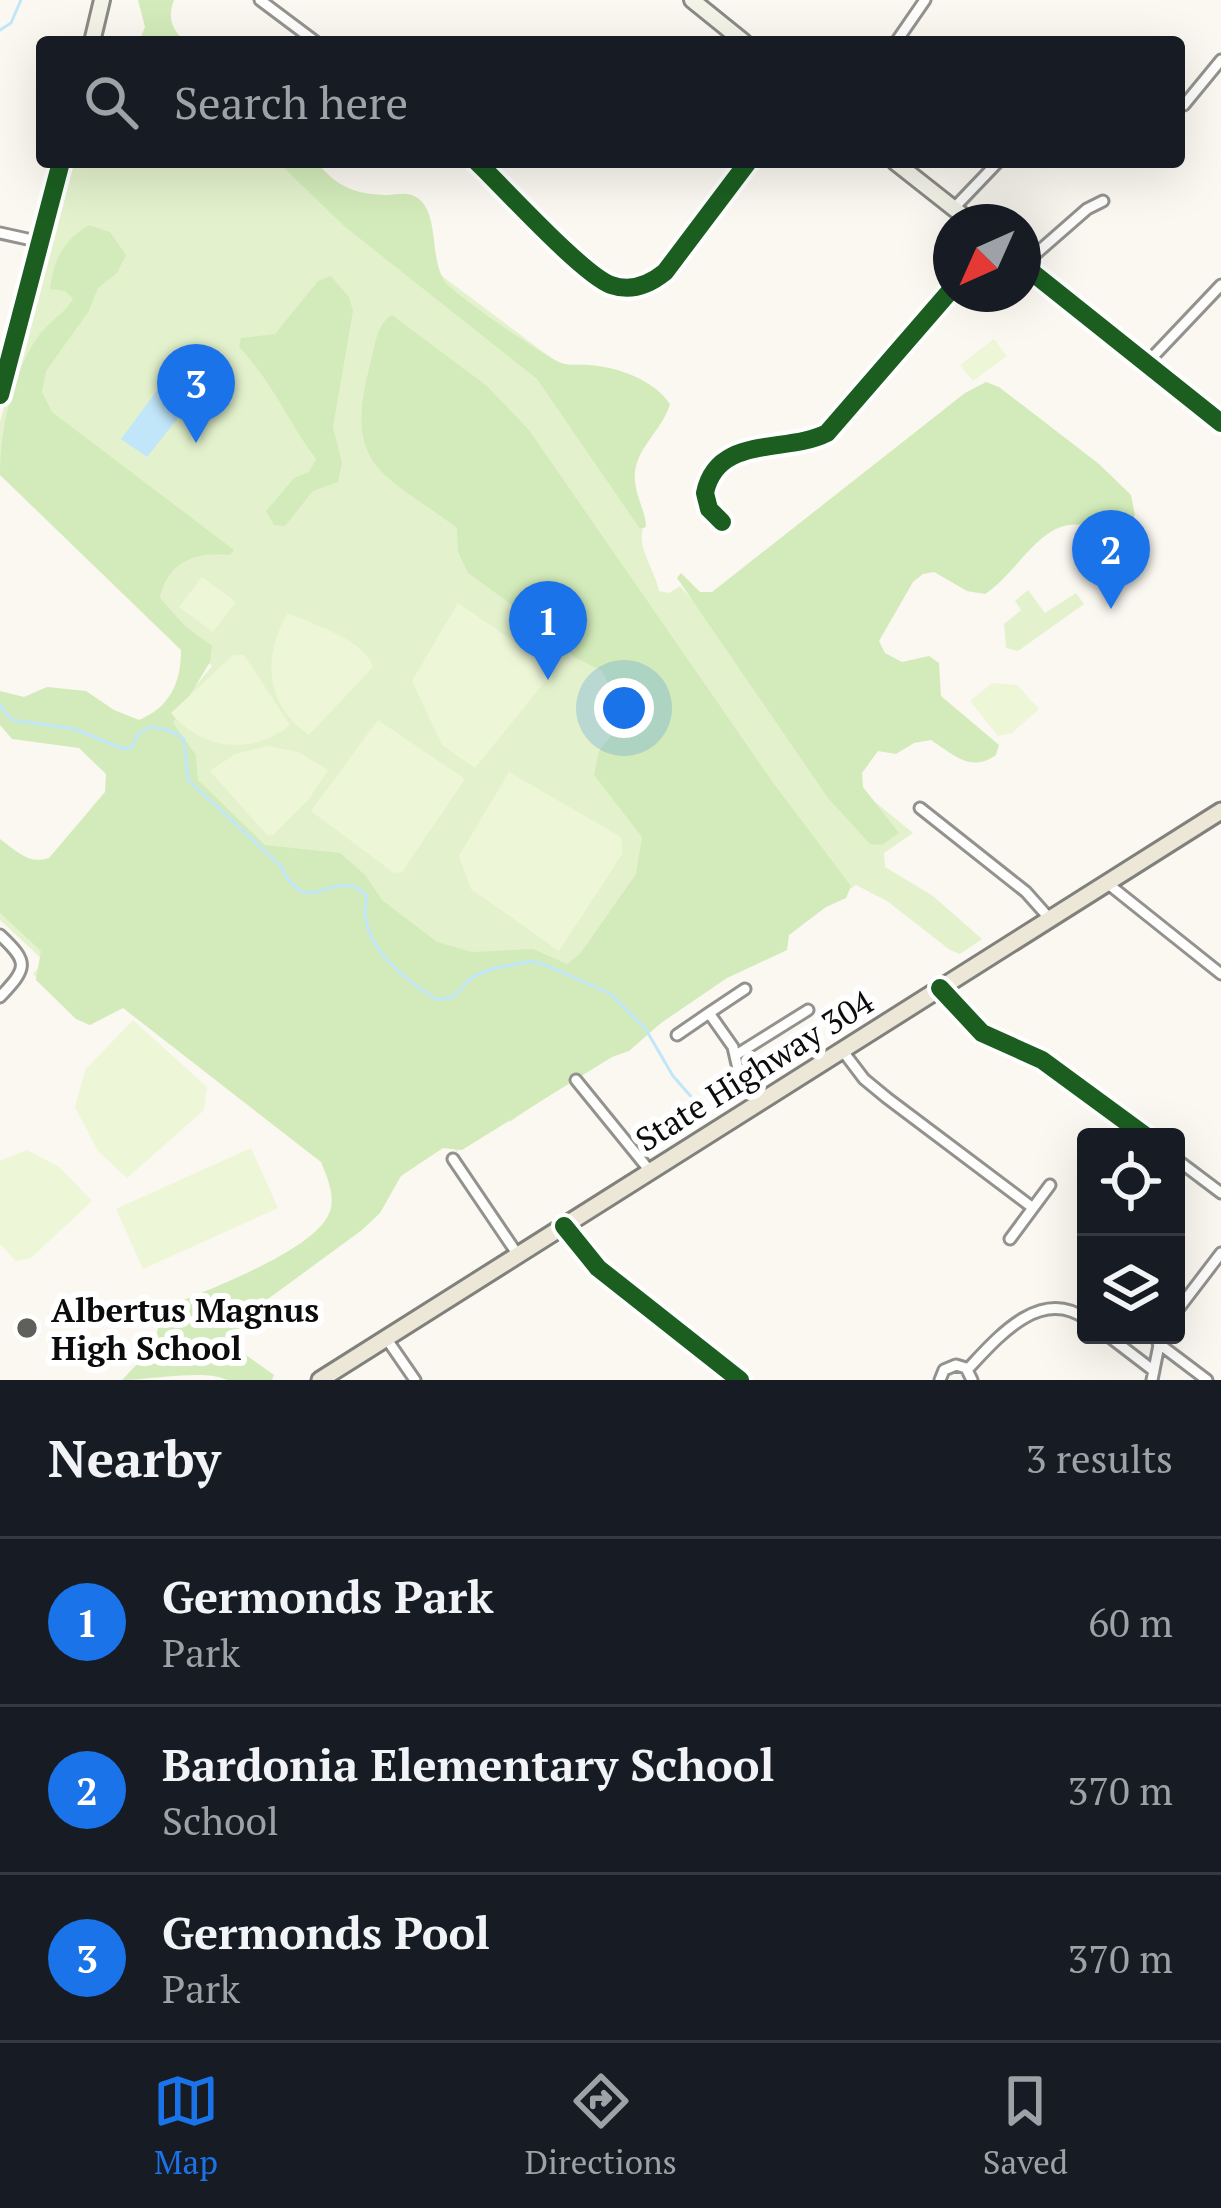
<!DOCTYPE html>
<style>
body{margin:0;font-family:"PT Serif",serif;background:#20242c;color:#f1f3f6}
.controls{position:absolute;right:36px;bottom:36px;display:grid;overflow:hidden;border-radius:12px;box-shadow:0 12px 48px #0002}
.controls button{width:108px;height:108px;display:grid;place-items:center;padding:0;border:0;border-bottom:3px solid #363941;background:#171b24;color:#f1f3f6;font:60px sans-serif}
.compass{position:absolute;left:933px;top:204px;width:108px;height:108px;border-radius:50%;background:#171b24;box-shadow:0 12px 48px #0002;rotate:225deg}
.you{position:absolute;left:624px;top:708px;width:42px;height:42px;margin:-30px;border:9px solid #fff;border-radius:50%;background:#1a73e8;box-shadow:0 0 0 18px #1a73e833}
.badge{display:grid;place-items:center;width:78px;height:78px;border-radius:50%;background:#1a73e8;color:#fff;font-size:39px;font-weight:700}
.pin{position:absolute;translate:-50% -99px;filter:drop-shadow(0 3px 6px #0008)}
.pin::after{content:'';position:absolute;top:63px;width:42px;height:36px;background:inherit;clip-path:polygon(0 0,100% 0,50% 100%)}
.list{margin:0;padding:0;list-style:none}
h2{display:flex;justify-content:space-between;align-items:center;height:156px;margin:0;padding:0 48px;font-size:51px}
h2 small{font-size:39px;font-weight:400;color:#9ea1a6}
.list li{display:grid;grid-template-columns:78px 1fr auto;gap:36px;align-items:center;box-sizing:border-box;height:168px;padding:0 48px;border-top:3px solid #363941}
.list b{display:block;font-size:45px;white-space:nowrap}
.list p{margin:0;font-size:39px;white-space:nowrap;color:#9ea1a6}
.list em{font-size:39px;font-style:normal;color:#9ea1a6}
.icon{flex:none;width:66px;height:66px;fill:none;stroke:currentColor;stroke-width:2;stroke-linecap:round;stroke-linejoin:round}
.map{position:relative;flex:none;width:1221px;height:1380px;overflow:hidden}
.search{position:absolute;background:#171b24;box-shadow:0 12px 48px #0002;left:36px;right:36px;top:36px;height:132px;display:flex;align-items:center;gap:30px;box-sizing:border-box;padding:0 42px;border-radius:12px;color:#9ea1a6;font-size:45px}
.sheet{height:660px;background:#171b24}
nav{display:flex;justify-content:space-around;align-items:center;box-sizing:border-box;height:168px;border-top:3px solid #363941;background:#171b24;font-size:33px;color:#9ea1a6}
nav a{display:grid;justify-items:center;gap:6px}
nav .on{color:#1a73e8}
.map>svg:first-child{display:block}
</style>
<div class="map">
<svg width="1221" height="1380" viewBox="0 0 1221 1380">
<rect width="100%" height="100%" fill="#faf8f0"/>
<path fill="#e3f2cd" d="M69 162H290L598 393 640 529H643C637 548 655 570 659 591L669 593 680 586 847 779 913 833 884 853 885 867 933 896 982 939 960 954 950 950 887 901 856 885 510 1122 505 1117 456 1152 443 1132 117 996 88 1025 33 974 44 961 0 920V842L42 873 212 666 0 461V422Z
M1028 590 1045 613 1076 593 1084 604 1018 651 1006 648 1004 624 1021 610 1015 601Z"/>
<path fill="#d3ebba" d="M138 0H174C167 18 172 31 187 42H139L145 27Z
M278 162H317C336 187 357 195 389 195 398 194 409 192 416 197 441 212 428 260 446 283 458 297 544 356 561 363 571 366 580 364 589 365 618 367 654 380 670 404 662 432 632 450 635 481 636 497 646 512 646 527L640 529 537 379 344 226Z
M89 225 110 232 126 255 117 273 98 288 89 311 46 371 42 392 52 412 234 550 230 555C196 551 167 562 160 598L185 626 212 646 210 662 173 723 196 755 198 780 265 845 340 853 366 876 382 900 437 942 472 952 533 949 567 964 580 954 636 874 642 837 594 775 599 751 616 730 618 704 602 671 576 658 538 624 468 573 458 552 457 528C382 472 343 468 370 365 375 347 376 324 392 315L487 386 529 430 774 784 851 886 846 898 826 907 789 935 787 950 727 978 661 1023 629 1051 612 1057 462 1150 443 1148 401 1176 380 1213 362 1230 257 1307 239 1334 243 1353 274 1375 272 1380H227C204 1369 152 1380 122 1380L155 1345 161 1310C200 1292 322 1250 331 1208 334 1192 327 1177 321 1162L123 1008 90 1025 76 1019 36 980 41 951 0 913V839C17 851 28 865 49 858L105 792 106 774 79 748 12 739 0 725V691L24 697 47 687 86 691 114 710 139 720C170 707 181 683 181 650L0 475C0 430 12 371 40 334 50 321 64 314 73 299L65 291 50 289C54 259 63 241 89 225Z
M331 276 349 297 353 311 333 427 342 463 338 482 313 491 285 526 274 525 266 511 294 478 309 472 316 459C288 422 272 381 239 347L241 338 275 334 318 281Z
M986 382 999 387 1099 464 1131 495 1135 515 1122 529 1105 535C1049 498 1024 569 985 594L967 591 934 572 923 574 913 582 879 641 885 653 902 662 929 656 939 663 941 696 999 745 996 755C971 773 954 755 931 740L914 743 896 754 878 751 862 773 863 787 899 833 882 845 870 844 828 798 677 578 681 573 700 592H712L965 393Z"/>
<path fill="#edf6d7" d="M994 339 1007 356 973 381 960 365Z
M202 577 236 602 213 632 179 607Z
M458 603 548 665 552 673 475 768 442 745 412 681Z
M288 613C314 625 364 639 373 667L309 735C265 705 262 656 288 613Z
M233 655H243L248 661 290 725C252 756 202 750 171 713Z
M992 683 1017 685 1039 709 1012 733 998 736 970 701Z
M378 720 465 779 402 872 394 873 311 811Z
M267 746 299 752 328 770 309 799 273 835H267L210 771 235 754Z
M509 772 621 837 623 853 559 951 471 889 459 856Z
M133 1020 207 1087 204 1110 127 1178 98 1151 75 1107 85 1070Z
M251 1148 278 1208 143 1269 116 1209Z
M27 1150 59 1167 92 1201 31 1258 16 1261 0 1244V1161Z"/>
<path fill="#c1e6f9" d="M162 384 189 404 147 457 121 439Z"/>
<g fill="none" stroke-linecap="round" stroke-linejoin="round">
<path stroke="#c1e6f9" stroke-width="3" d="M0 30 11 23 21 0
M0 705 12 720 75 729 123 749 132 747 138 734 150 727 168 730 184 739 188 780 280 865C310 927 332 861 367 896 355 942 403 979 438 1000L453 997 472 977 495 968 533 961 548 966 611 994 645 1028 673 1076 701 1108"/>
<g stroke="#93928f" stroke-width="15">
<path id="street" d="M260 0 316 42
M896 42 925 0
M1184 105 1221 60
M477 162C503 187 583 275 611 285 631 292 649 285 665 272L748 162
M954 208 998 162
M0 233 41 242
M1023 265 1087 209 1103 201
M1146 364 1221 285
M722 522 709 509 705 493C717 434 786 454 827 433L951 290
M920 808 1026 892 1050 919
M1107 883 1221 974
M0 935C30 963 27 968 0 997
M940 988 982 1033 1042 1060 1147 1137
M745 989 709 1013 733 1047 739 1073 758 1103
M677 1035 709 1013
M842 1050 864 1079 887 1098 1033 1208
M736 1055 808 1010
M576 1080 650 1171
M453 1159 518 1255
M1176 1159 1221 1193
M564 1226 598 1268 740 1380
M1010 1239 1050 1185
M1176 1312 1221 1253
M1107 1335 1154 1371
M386 1338 415 1380
M1158 1343 1207 1380
M967 1370C997 1338 1040 1286 1086 1319
M940 1380 944 1370 956 1365 966 1368 972 1380
M1152 1380 1161 1335"/>
</g>
<g stroke="#8a8985" stroke-width="20">
<path id="secondary" d="M692 0 744 42
M92 42 102 0
M895 162 971 222
M1023 265 1221 423
M0 395 61 162"/>
</g>
<g stroke="#80807c" stroke-width="21">
<path id="primary" d="M320 1380 1221 811"/>
</g>
<use href="#street" stroke="#fefefd" stroke-width="9"/>
<use href="#secondary" stroke="#f4f3e8" stroke-width="14"/>
<use href="#primary" stroke="#ece7d6" stroke-width="15"/>
<g stroke="#fff" stroke-width="26">
<path id="cycleway" d="M477 162C503 187 583 275 611 285 631 292 649 285 665 272L748 162
M1023 265 1221 423
M0 395 61 162
M722 522 709 509 705 493C717 434 786 454 827 433L951 290
M940 988 982 1033 1042 1060 1147 1137
M564 1226 598 1268 740 1380"/>
</g>
<use href="#cycleway" stroke="#1b5e20" stroke-width="18"/>
</g>
<circle fill="#5f5f5c" stroke="#fff" stroke-width="4.5" cx="27" cy="1328" r="12"/>
<g text-anchor="middle" dominant-baseline="central" stroke-width="12" stroke-linejoin="round" paint-order="stroke">
<g font-size="33" fill="#0c0c0c" stroke="#fff">
<text transform="translate(754 1070) rotate(-32)">State Highway 304</text>
</g>
<g font-size="33" font-weight="bold" fill="#0c0c0c" stroke="#fff" text-anchor="start">
<text x="51" y="1309">Albertus Magnus<tspan x="51" dy="38">High School</tspan></text>
</g>
</g>
</svg>
<div class="controls">
<button><svg class="icon" aria-label="locate" viewBox="0 0 24 24"><circle cx="12" cy="12" r="6"/><path d="M12 2v4M12 18v4M2 12h4M18 12h4"/></svg></button>
<button><svg class="icon" aria-label="layers" viewBox="0 0 24 24"><path d="M12 4l9 5-9 5-9-5zM3 14l9 5 9-5"/></svg></button>
</div>
<svg class="compass" viewBox="-18 -18 36 36"><path d="M0-13l5 13h-10z" fill="#e53935"/><path d="M0 13l5-13h-10z" fill="#9ea1a6"/></svg>
<div class="you"></div>
<div class="pin badge" style="left:548px;top:680px">1</div>
<div class="pin badge" style="left:1111px;top:609px">2</div>
<div class="pin badge" style="left:196px;top:443px">3</div>
<div class="search"><svg class="icon" aria-label="search" viewBox="0 0 24 24"><circle cx="10" cy="10" r="6"/><path d="M15 15l6 6"/></svg>Search here</div>
</div>
<section class="sheet">
<h2>Nearby<small>3 results</small></h2>
<ul class="list">
<li><span class="badge">1</span><div><b>Germonds Park</b><p>Park</p></div><em>60 m</em></li>
<li><span class="badge">2</span><div><b>Bardonia Elementary School</b><p>School</p></div><em>370 m</em></li>
<li><span class="badge">3</span><div><b>Germonds Pool</b><p>Park</p></div><em>370 m</em></li>
</ul>
</section>
<nav>
<a class="on"><svg class="icon" aria-label="map" viewBox="0 0 24 24"><path d="M3 6l6-2 6 2 6-2v14l-6 2-6-2-6 2zM9 4v14M15 6v14"/></svg>Map</a>
<a><svg class="icon" aria-label="directions" viewBox="0 0 24 24"><path d="M12 3l9 9-9 9-9-9zM9 14v-3h6M13 9l2 2-2 2"/></svg>Directions</a>
<a><svg class="icon" aria-label="saved" viewBox="0 0 24 24"><path d="M7 4h10v16l-5-4-5 4z"/></svg>Saved</a>
</nav>
